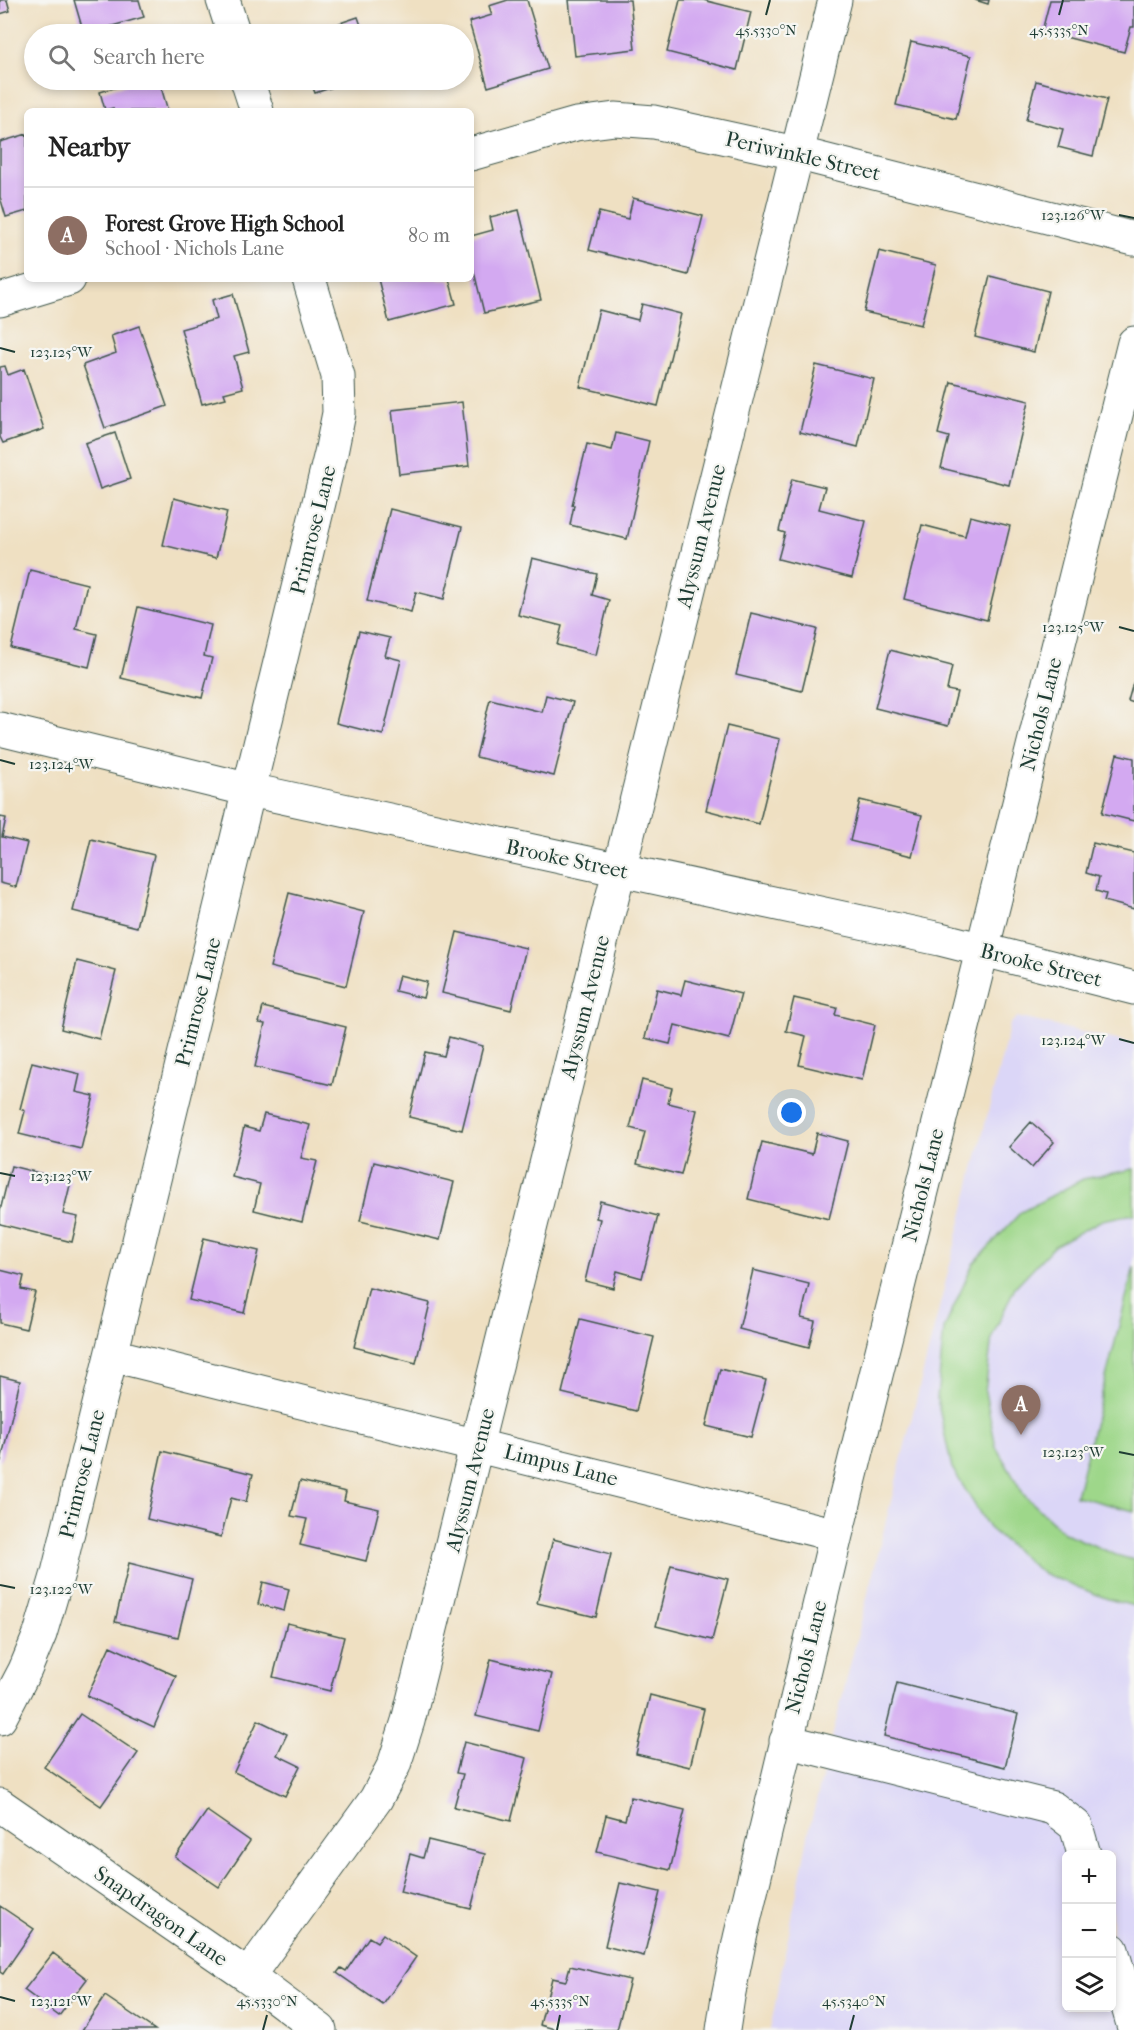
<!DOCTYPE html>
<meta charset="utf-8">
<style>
body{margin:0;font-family:"IM FELL French Canon",serif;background:#f2f2f2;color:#222}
.controls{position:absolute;right:18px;bottom:18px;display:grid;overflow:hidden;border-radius:9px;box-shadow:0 3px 9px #0003}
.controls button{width:54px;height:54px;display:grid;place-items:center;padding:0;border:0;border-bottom:2px solid #e0e0e0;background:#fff;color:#222;font:30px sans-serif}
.you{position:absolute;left:792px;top:1113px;width:21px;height:21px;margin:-15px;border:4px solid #fff;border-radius:50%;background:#1a73e8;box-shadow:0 0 0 9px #1a73e833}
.badge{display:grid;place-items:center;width:39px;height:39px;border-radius:50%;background:#7c3aed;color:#fff;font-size:20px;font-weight:700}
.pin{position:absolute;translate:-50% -50px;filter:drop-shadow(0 2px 3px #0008)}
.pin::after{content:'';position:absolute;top:32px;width:21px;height:18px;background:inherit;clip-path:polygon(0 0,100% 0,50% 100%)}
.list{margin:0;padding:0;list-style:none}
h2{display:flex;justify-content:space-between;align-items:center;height:78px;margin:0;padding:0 24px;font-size:26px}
h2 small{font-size:20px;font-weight:400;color:#767676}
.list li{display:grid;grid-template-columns:39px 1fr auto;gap:18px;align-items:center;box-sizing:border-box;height:96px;padding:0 24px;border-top:2px solid #e0e0e0}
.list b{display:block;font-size:22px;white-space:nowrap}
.list p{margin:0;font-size:20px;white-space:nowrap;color:#767676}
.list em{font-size:20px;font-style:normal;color:#767676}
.icon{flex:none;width:33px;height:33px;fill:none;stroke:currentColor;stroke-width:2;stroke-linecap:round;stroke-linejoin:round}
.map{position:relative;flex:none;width:1134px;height:2030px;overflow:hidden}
.search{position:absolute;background:#fff;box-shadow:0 3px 9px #0003;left:24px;top:24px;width:450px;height:66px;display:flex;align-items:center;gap:15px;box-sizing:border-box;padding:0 21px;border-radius:33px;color:#767676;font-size:22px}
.panel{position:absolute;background:#fff;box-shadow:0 3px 9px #0003;left:24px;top:108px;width:450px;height:174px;border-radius:9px}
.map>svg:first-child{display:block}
</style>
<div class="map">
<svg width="1134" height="2030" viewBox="0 0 1134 2030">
<rect width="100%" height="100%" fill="#f6f6f2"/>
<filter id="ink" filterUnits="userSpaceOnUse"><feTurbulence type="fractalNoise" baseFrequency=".0167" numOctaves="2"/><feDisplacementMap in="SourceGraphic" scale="12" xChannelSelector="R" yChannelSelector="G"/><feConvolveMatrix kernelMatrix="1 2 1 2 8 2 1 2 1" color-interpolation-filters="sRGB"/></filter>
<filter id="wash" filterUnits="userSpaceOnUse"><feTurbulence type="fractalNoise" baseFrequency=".008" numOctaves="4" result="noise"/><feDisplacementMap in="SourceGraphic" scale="24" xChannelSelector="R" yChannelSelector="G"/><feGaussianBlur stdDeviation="1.35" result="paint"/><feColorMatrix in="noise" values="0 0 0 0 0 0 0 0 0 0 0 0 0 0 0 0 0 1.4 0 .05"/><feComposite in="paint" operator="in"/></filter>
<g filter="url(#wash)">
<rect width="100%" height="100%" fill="#efe0c2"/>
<path fill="#dbd6f7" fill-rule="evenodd" d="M1017 1017 1134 1044V2030H770L810 1826 1010 1024ZM1066 1854H1112V2008H1066Z"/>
<path fill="#9ed78a" stroke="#5e8a5f" stroke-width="1.5" d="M1134 1169V1214L1102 1220 1054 1246 1015 1287 992 1337 985 1392 996 1447 1024 1495 1065 1533 1116 1555 1134 1560V1606L1108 1599 1042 1573 989 1528 952 1468 937 1399 944 1329 973 1264 1021 1212 1083 1179Z
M1134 1267V1511L1076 1496Z"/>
<g id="blocks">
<path fill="#d3a9f1" d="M0 0H7L10 11 0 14Z
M74 0H139L144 17 84 34Z
M508 0H527L548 69 488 87 469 22 492 15 489 6Z
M569 0H630L635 49 575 56Z
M680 0H703L751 12 737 70 667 52Z
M975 0H989L988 4Z
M1050 0H1134V27H1131L1124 52 1042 31Z
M358 17 364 34H307Z
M911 42 971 56 956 119 896 105Z
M141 80H159L168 111H113V108L105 110 100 92Z
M310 80H354L315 93Z
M1036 81 1107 99 1093 156 1058 147 1063 129 1026 120Z
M27 134V211L6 217 0 197V142Z
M633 198 703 216 688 275 589 250 599 212 628 219Z
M519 210 541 300 484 313 471 259V236L493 230 490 217Z
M879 251 936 265 921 325 864 312Z
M990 276 1048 291 1034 352 975 337Z
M378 279H449L456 304 389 322Z
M233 294 249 352 234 356 243 388 224 393 226 398 202 404 181 329 217 319 212 300Z
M642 304 681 314 658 406 580 387 599 310 638 320Z
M139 326 167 406 105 428 83 365 116 353 111 336Z
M816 365 874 379 858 447 800 432Z
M5 366 8 375 24 369 44 429 3 443 0 437V367Z
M951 382 1029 401 1009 485 941 468 949 437 938 434Z
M462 402 469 466 399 474 392 410Z
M115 433 130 479 100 489 85 443Z
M616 433 649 441 627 539 570 525 574 505H572L587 444 612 450Z
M792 479 825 487 819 509 866 521 852 578 778 559 785 533 779 531Z
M174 498 227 512 216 558 163 545Z
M390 509 462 527 444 599 416 592 411 612 367 601Z
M970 516 1010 526 987 620 904 599 922 525 965 536Z
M532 558 597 574 592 595 609 600 596 655 557 645 562 626 518 615Z
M30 570 87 584 76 629 97 634 89 667 11 648Z
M138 607 211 625 204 656 212 658 202 698 121 678Z
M751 613 817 629 802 691 736 675Z
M359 631 390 638 385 656 401 660 383 735 336 723Z
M890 650 952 666 947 690 957 692 948 726 875 708Z
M1133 683H1134V703L1128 701Z
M546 695 573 702 554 776 476 757 490 699 542 712Z
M727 726 780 739 759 824 706 810Z
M1117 754 1134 758V821L1102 813Z
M860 800 922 815 912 856 850 841Z
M0 817 6 818 2 837 27 843 16 887 0 883Z
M91 839 154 855 137 927 73 911Z
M1093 843 1134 853V909L1104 901 1106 894 1096 891 1099 877 1086 873Z
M289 893 364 912 346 986 270 967Z
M457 932 526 948 511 1010 442 993Z
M77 961 116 971 99 1039 61 1029Z
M399 975 427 982 423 998 395 991Z
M685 980 741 994 729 1039 675 1025 670 1044 645 1038 657 989 681 995Z
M794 998 837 1008 835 1015 875 1025 862 1080 799 1065 806 1036 786 1031Z
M263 1007 346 1027 332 1085 255 1067 265 1024 259 1023Z
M449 1037 483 1046 462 1130 409 1117 425 1052 444 1056Z
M32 1062 80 1074 76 1092 94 1096 81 1149 19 1134 25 1111 20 1109Z
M642 1080 672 1088 668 1103 697 1110 681 1175 637 1164 645 1132 630 1128Z
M264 1114 310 1125 301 1158 317 1161 302 1222 254 1210 260 1184 232 1177 244 1127 259 1131Z
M1031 1122 1054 1142 1032 1168 1009 1147Z
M817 1133 848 1141 829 1219 748 1199 762 1142 812 1154Z
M374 1162 454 1182 440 1240 360 1221Z
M11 1166 71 1181 63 1214 78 1217 72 1242 0 1224V1211Z
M600 1201 658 1216 642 1278 617 1271 613 1288 585 1281 600 1219 596 1218Z
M204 1238 259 1251 244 1313 189 1300Z
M0 1270 24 1276 21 1289 35 1292 26 1329 0 1323Z
M753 1270 809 1284 801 1318 815 1321 809 1347 739 1329Z
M369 1288 430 1303 416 1363 354 1347Z
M580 1319 654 1337 636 1411 562 1393Z
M720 1369 766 1380 751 1437 706 1426Z
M0 1376 20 1381 1 1461H0Z
M162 1451 253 1474 246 1502 231 1498 221 1537 147 1519Z
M300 1481 346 1492 344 1501 379 1509 366 1561 300 1545 307 1519 291 1516Z
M553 1539 611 1554 596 1617 537 1603Z
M129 1563 192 1579 178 1637 115 1622Z
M671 1565 728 1579 712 1640 656 1626Z
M263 1582 289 1589 284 1611 258 1604Z
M287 1623 344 1637 330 1691 273 1677Z
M110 1646 176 1676 154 1727 87 1696Z
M491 1659 552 1674 538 1731 476 1716Z
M897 1683 1018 1714 1005 1767 884 1736Z
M650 1695 704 1709 690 1767 636 1754Z
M80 1714 138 1753 101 1806 44 1767Z
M258 1720 287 1734 277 1755 300 1766 285 1796 234 1772Z
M464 1742 527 1758 511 1821 454 1807 463 1774 456 1773Z
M631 1797 685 1810 670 1870 597 1852 606 1815 625 1820Z
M207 1811 250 1841 219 1887 175 1857Z
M428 1840 485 1854 471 1909 400 1892 410 1854 423 1858Z
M620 1883 660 1892 644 1956 605 1946Z
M0 1906 34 1929 3 1974 0 1972Z
M383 1934 416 1957 383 2005 337 1973 341 1968 346 1971 369 1937 377 1942Z
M53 1953 87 1979 59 2016 24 1990Z
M570 1966 630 1980 617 2030H558L540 2025 552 1978 566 1981Z
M105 1996 155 2030H82Z"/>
</g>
</g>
<g filter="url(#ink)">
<use href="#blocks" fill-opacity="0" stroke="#3e5549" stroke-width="1.5"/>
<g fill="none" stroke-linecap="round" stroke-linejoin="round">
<g stroke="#3e5549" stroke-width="35">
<path id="minor" d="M223 0 234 34
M247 80 257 111
M471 154 576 124 615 119 654 122 796 153 1134 239
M0 300 69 279
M0 729 250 790 940 939 1134 988
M112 1355 836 1535
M0 1718 25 1670 40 1634 58 1573 331 453 339 413 338 376 309 279
M786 1741 1053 1808 1076 1826 1084 1854
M0 1805 248 1976 320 2030
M1112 1950 1134 2028
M248 1976 376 1799 394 1765 408 1721C555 1148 688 572 835 0
M723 2030 728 1997 740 1938 836 1535 1134 343"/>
</g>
<use href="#minor" stroke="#fff" stroke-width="33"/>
</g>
</g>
<path fill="none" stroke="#1f3d34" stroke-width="2" d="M766 15 770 0M1059 15 1063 0M1119 215 1134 218M0 348 15 352M1119 627 1134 631M0 760 15 764M1119 1039 1134 1043M0 1173 15 1176M1119 1452 1134 1455M0 1585 15 1588M0 1997 15 2001M263 2030 267 2015M557 2030 560 2015M850 2030 854 2015"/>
<g text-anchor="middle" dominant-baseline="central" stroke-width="4.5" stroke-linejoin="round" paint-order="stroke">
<g font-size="21" fill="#1f3d34" stroke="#f6f6f2">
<text transform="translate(803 156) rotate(13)">Periwinkle Street</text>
<text transform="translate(313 530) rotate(-76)">Primrose Lane</text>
<text transform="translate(701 536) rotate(-76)">Alyssum Avenue</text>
<text transform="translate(1041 714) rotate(-76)">Nichols Lane</text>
<text transform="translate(567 859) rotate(12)">Brooke Street</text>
<text transform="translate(1041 965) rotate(14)">Brooke Street</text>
<text transform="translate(198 1002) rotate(-76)">Primrose Lane</text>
<text transform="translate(585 1007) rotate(-76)">Alyssum Avenue</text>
<text transform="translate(923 1185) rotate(-76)">Nichols Lane</text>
<text transform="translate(561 1465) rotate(14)">Limpus Lane</text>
<text transform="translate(82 1474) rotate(-76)">Primrose Lane</text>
<text transform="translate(470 1480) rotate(-76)">Alyssum Avenue</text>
<text transform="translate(806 1657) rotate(-76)">Nichols Lane</text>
<text transform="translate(161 1916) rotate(35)">Snapdragon Lane</text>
</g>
</g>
<g font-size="15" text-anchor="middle" fill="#1f3d34" stroke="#f6f6f2" stroke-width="4.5" stroke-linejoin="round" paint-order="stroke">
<text x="766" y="35">45.5330°N</text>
<text x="1059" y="35">45.5335°N</text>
<text x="1073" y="220">123.126°W</text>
<text x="61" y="357">123.125°W</text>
<text x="1073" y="632">123.125°W</text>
<text x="61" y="769">123.124°W</text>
<text x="1073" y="1045">123.124°W</text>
<text x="61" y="1181">123.123°W</text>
<text x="1073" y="1457">123.123°W</text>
<text x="61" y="1594">123.122°W</text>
<text x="267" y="2006">45.5330°N</text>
<text x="560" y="2006">45.5335°N</text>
<text x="854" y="2006">45.5340°N</text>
<text x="61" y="2006">123.121°W</text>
</g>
</svg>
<div class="controls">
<button>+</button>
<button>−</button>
<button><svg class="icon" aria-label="layers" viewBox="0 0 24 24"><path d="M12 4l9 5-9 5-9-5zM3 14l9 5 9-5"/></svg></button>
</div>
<div class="you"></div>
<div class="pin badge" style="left:1021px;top:1435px;background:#8d6e63">A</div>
<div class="search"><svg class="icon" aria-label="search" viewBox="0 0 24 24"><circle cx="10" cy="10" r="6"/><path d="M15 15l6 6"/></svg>Search here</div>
<section class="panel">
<h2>Nearby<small></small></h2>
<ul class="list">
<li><span class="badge" style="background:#8d6e63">A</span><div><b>Forest Grove High School</b><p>School · Nichols Lane</p></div><em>80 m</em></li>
</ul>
</section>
</div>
